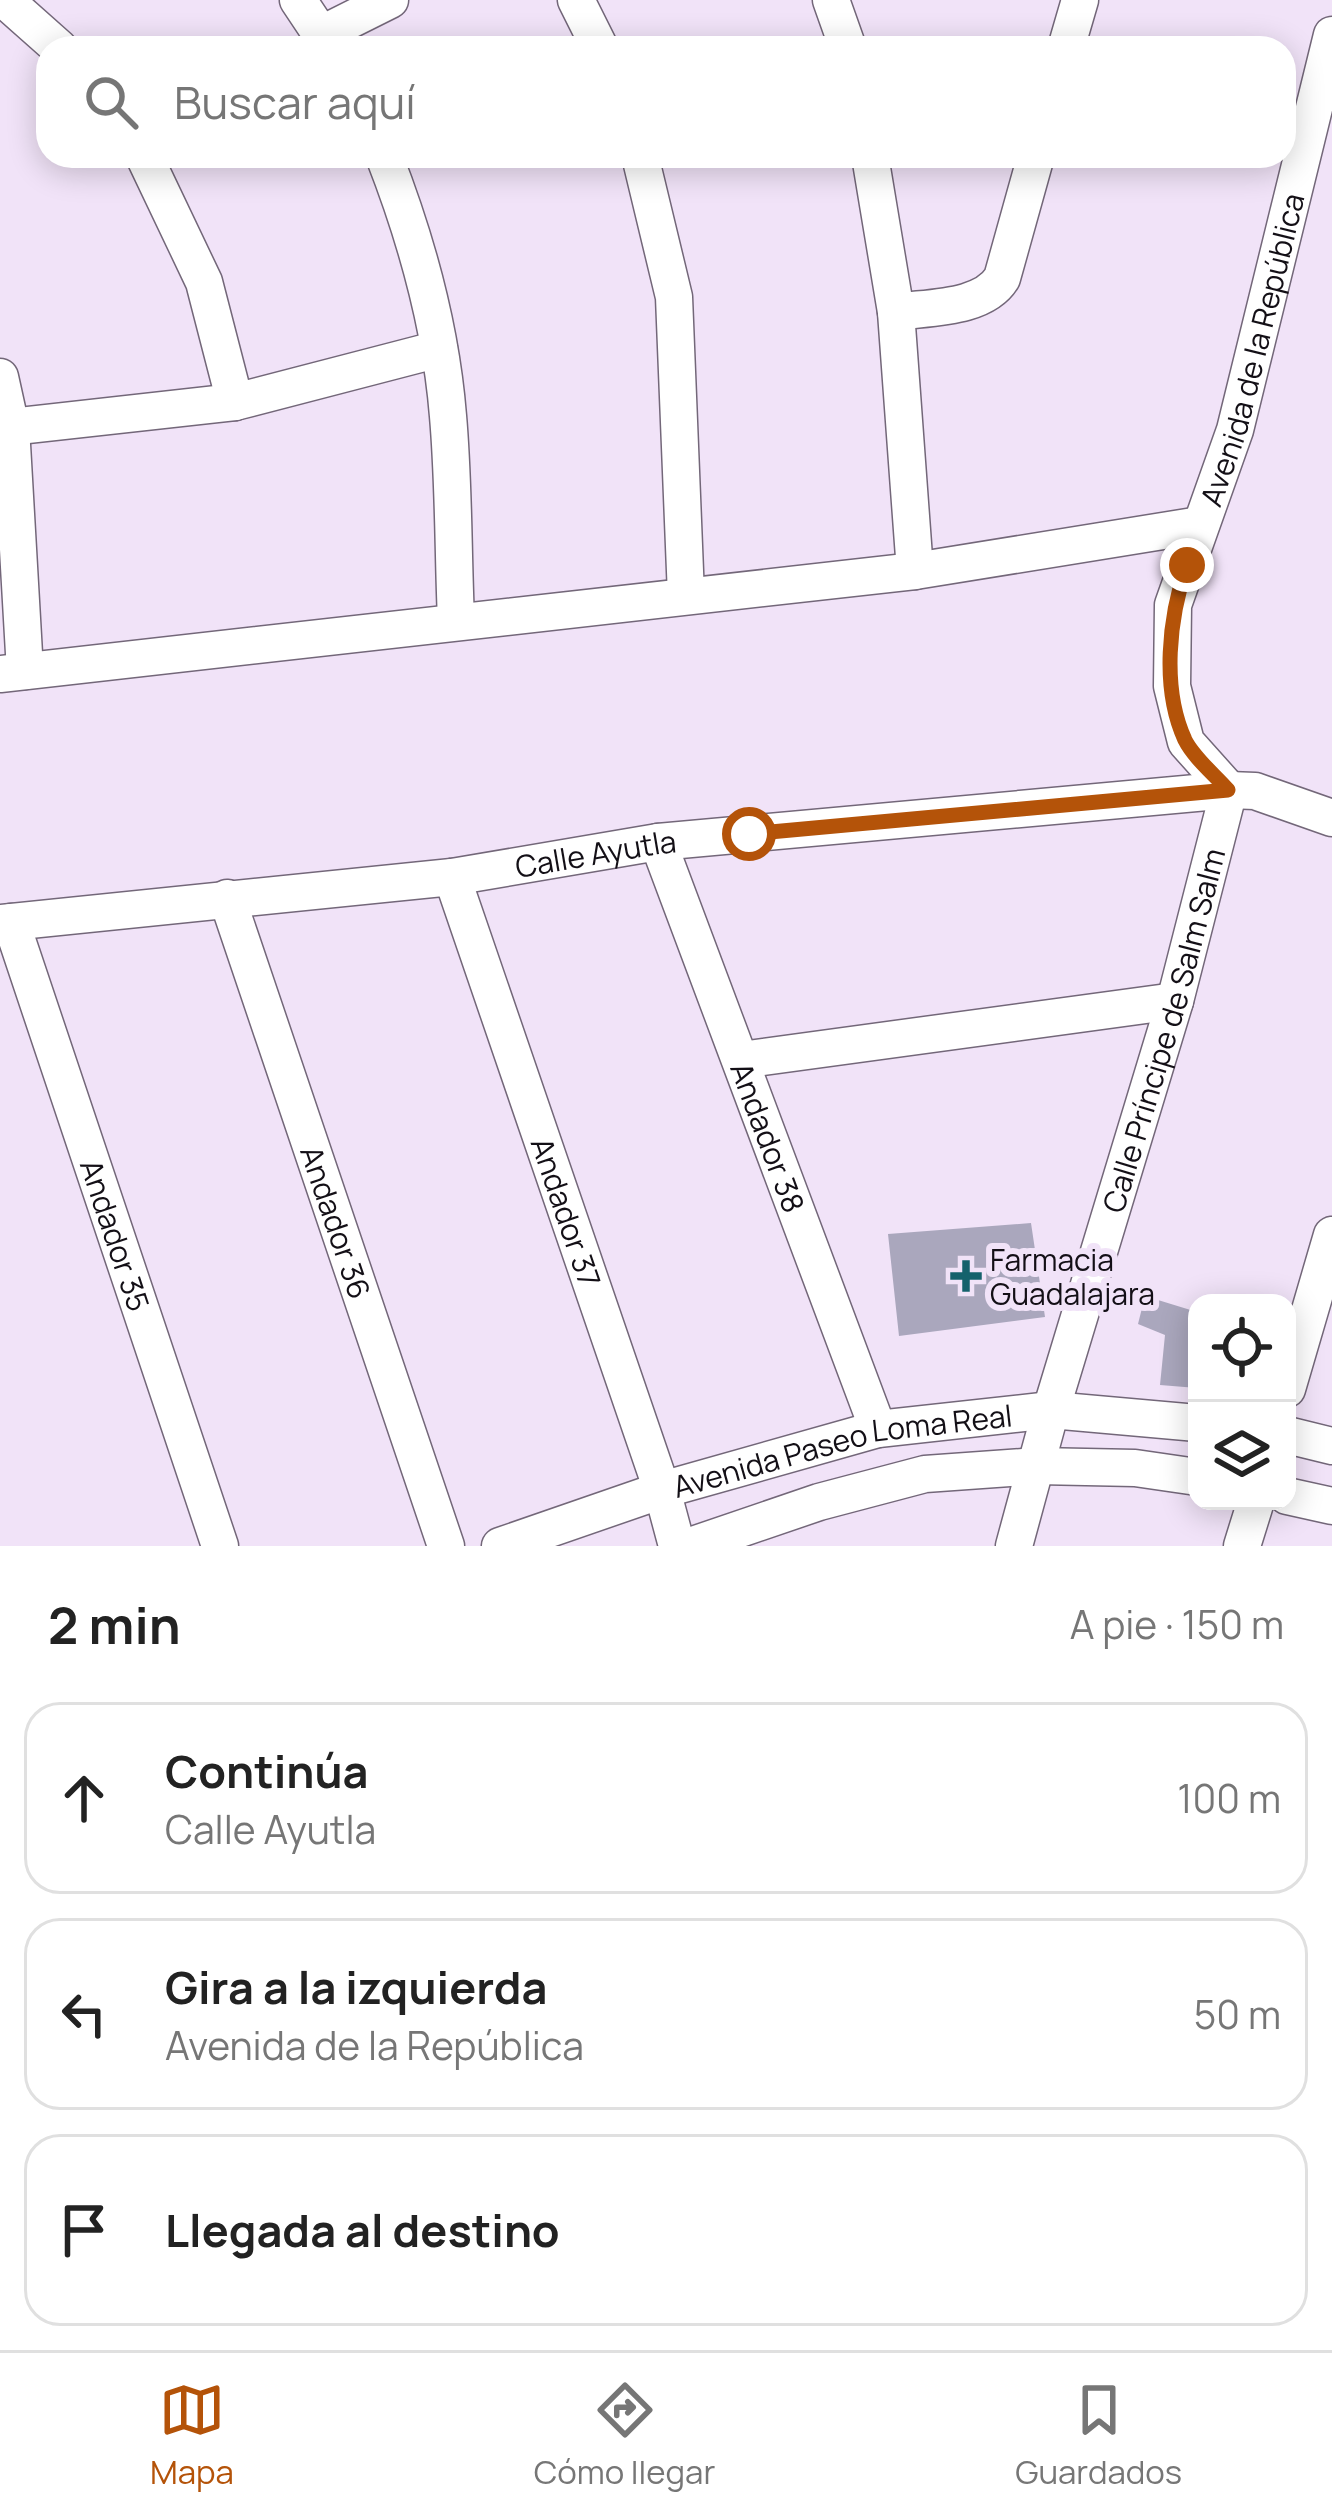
<!DOCTYPE html>
<html lang="es">
<meta charset="utf-8">
<style>
body{margin:0;font-family:Manrope,sans-serif;background:#f6f6f6;color:#222}
.controls{position:absolute;right:36px;bottom:36px;display:grid;overflow:hidden;border-radius:24px;box-shadow:0 6px 30px #0003}
.controls button{width:108px;height:108px;display:grid;place-items:center;padding:0;border:0;border-bottom:3px solid #e0e0e0;background:#fff;color:#222;font:60px sans-serif}
.stop{position:absolute;width:36px;height:36px;margin:-27px;border:9px solid #b45309;border-radius:50%;background:#fff}
.stop.end{background:#b45309;border-color:#fff;box-shadow:0 3px 12px #0008}
.list{margin:0;padding:0;list-style:none}
h2{display:flex;justify-content:space-between;align-items:center;height:156px;margin:0;padding:0 48px;font-size:51px}
h2 small{font-size:39px;font-weight:400;color:#767676}
.list li{display:grid;grid-template-columns:78px 1fr auto;gap:36px;align-items:center;box-sizing:border-box;height:192px;margin:0 24px 24px;padding:0 24px;border:3px solid #e0e0e0;border-radius:36px}
.list b{display:block;font-size:45px;white-space:nowrap}
.list p{margin:0;font-size:39px;white-space:nowrap;color:#767676}
.list em{font-size:39px;font-style:normal;color:#767676}
.icon{flex:none;width:66px;height:66px;fill:none;stroke:currentColor;stroke-width:2;stroke-linecap:round;stroke-linejoin:round}
.map{position:relative;flex:none;width:1332px;height:1546px;overflow:hidden}
.search{position:absolute;background:#fff;box-shadow:0 6px 30px #0003;left:36px;right:36px;top:36px;height:132px;display:flex;align-items:center;gap:30px;box-sizing:border-box;padding:0 42px;border-radius:36px;color:#767676;font-size:45px}
.sheet{height:804px;background:#fff}
nav{display:flex;justify-content:space-around;align-items:center;box-sizing:border-box;height:168px;border-top:3px solid #e0e0e0;background:#fff;font-size:33px;color:#767676}
nav a{display:grid;justify-items:center;gap:6px}
nav .on{color:#b45309}
.map>svg:first-child{display:block}
</style>
<div class="map">
<svg width="1332" height="1546" viewBox="0 0 1332 1546">
<rect width="100%" height="100%" fill="#f1e3f8"/>
<path fill="#aaa7bd" d="M1031 1223 1045 1317 899 1336 888 1234Z
M1145 1296 1197 1312V1388L1160 1385 1165 1335 1138 1324Z"/>
<g fill="none" stroke-linecap="round" stroke-linejoin="round">
<g stroke="#736779" stroke-width="39">
<g id="minor">
<path d="M5 0 59 48"/>
<path d="M298 0 330 48"/>
<path d="M576 0 600 48"/>
<path d="M831 0 848 48"/>
<path d="M322 34 390 0"/>
<path d="M1066 48 1080 0"/>
<path d="M144 156 204 282 235 402"/>
<path d="M384 156C416 238 441 328 448 416 454 484 453 553 456 620"/>
<path d="M640 156 674 297 686 596"/>
<path d="M870 156 896 312 915 571"/>
<path d="M896 312C929 307 983 309 1002 278L1036 156"/>
<path d="M0 377 11 427 25 671"/>
<path d="M0 428 235 402 439 349"/>
<path d="M0 674 915 571 1200 525"/>
<path id="s1" d="M1229 790 1186 742 1172 686 1173 605 1235 430 1332 35"/>
<path id="s2" d="M658 842 878 1429"/>
<path id="s3" d="M452 877 662 1490 677 1546"/>
<path id="s4" d="M227 898 446 1546"/>
<path id="s5" d="M11 922 220 1546"/>
<path id="s6" d="M0 923 452 877 658 842 1229 790 1255 791 1332 818"/>
<path d="M741 1060 1175 1001"/>
<path d="M1287 1389 1332 1235"/>
<path d="M1287 1435 1332 1446"/>
<path d="M1287 1496 1332 1506"/>
<path id="s7" d="M500 1546 662 1490 878 1429 1051 1410 1197 1423"/>
<path d="M690 1546 819 1502 925 1474 1037 1466 1135 1468 1197 1477"/>
<path id="s8" d="M1014 1546 1051 1410 1175 1001 1229 790"/>
<path d="M1242 1546 1256 1501"/>
</g>
</g>
<use href="#minor" stroke="#fff" stroke-width="36"/>
</g>
<g fill="none" stroke-linecap="round" stroke-linejoin="round">
<path stroke="#b45309" stroke-width="15" d="M749 834 1228 790C1215 775 1194 758 1185 740 1161 688 1169 617 1187 565"/>
</g>
<path fill="#15626c" stroke="#f1e3f8" stroke-width="4.5" d="M960 1258h12v12h12v12h-12v12h-12v-12h-12v-12h12z"/>
<g text-anchor="middle" dominant-baseline="central" stroke-width="12" stroke-linejoin="round" paint-order="stroke">
<g font-size="30" fill="#130f16" stroke="#f1e3f8">
<text stroke="none"><textPath href="#s1" startOffset="471">Avenida de la República</textPath></text>
<text stroke="none"><textPath href="#s6" startOffset="600">Calle Ayutla</textPath></text>
<text stroke="none"><textPath href="#s8" startOffset="537">Calle Príncipe de Salm Salm</textPath></text>
<text stroke="none"><textPath href="#s2" startOffset="315">Andador 38</textPath></text>
<text stroke="none"><textPath href="#s3" startOffset="354">Andador 37</textPath></text>
<text stroke="none"><textPath href="#s4" startOffset="342">Andador 36</textPath></text>
<text stroke="none"><textPath href="#s5" startOffset="330">Andador 35</textPath></text>
<text stroke="none"><textPath href="#s7" startOffset="357">Avenida Paseo Loma Real</textPath></text>
</g>
<g font-size="30" fill="#130f16" stroke="#f1e3f8" text-anchor="start">
<text x="990" y="1259">Farmacia<tspan x="990" dy="34">Guadalajara</tspan></text>
</g>
</g>
</svg>
<div class="controls">
<button><svg class="icon" aria-label="locate" viewBox="0 0 24 24"><circle cx="12" cy="12" r="6"/><path d="M12 2v4M12 18v4M2 12h4M18 12h4"/></svg></button>
<button><svg class="icon" aria-label="layers" viewBox="0 0 24 24"><path d="M12 4l9 5-9 5-9-5zM3 14l9 5 9-5"/></svg></button>
</div>
<div class="stop" style="left:749px;top:834px"></div>
<div class="stop end" style="left:1187px;top:565px"></div>
<div class="search"><svg class="icon" aria-label="search" viewBox="0 0 24 24"><circle cx="10" cy="10" r="6"/><path d="M15 15l6 6"/></svg>Buscar aquí</div>
</div>
<section class="sheet">
<h2>2 min<small>A pie · 150 m</small></h2>
<ul class="list">
<li><svg class="icon" aria-label="ahead" viewBox="0 0 24 24"><path d="M12 20V5M6 11l6-6 6 6"/></svg><div><b>Continúa</b><p>Calle Ayutla</p></div><em>100 m</em></li>
<li><svg class="icon" aria-label="left" viewBox="0 0 24 24"><path d="M17 20v-9H6M10 6l-5 5 5 5"/></svg><div><b>Gira a la izquierda</b><p>Avenida de la República</p></div><em>50 m</em></li>
<li><svg class="icon" aria-label="arrive" viewBox="0 0 24 24"><path d="M6 21V4h12l-3 4 3 4H6"/></svg><div><b>Llegada al destino</b></div></li>
</ul>
</section>
<nav>
<a class="on"><svg class="icon" aria-label="map" viewBox="0 0 24 24"><path d="M3 6l6-2 6 2 6-2v14l-6 2-6-2-6 2zM9 4v14M15 6v14"/></svg>Mapa</a>
<a><svg class="icon" aria-label="directions" viewBox="0 0 24 24"><path d="M12 3l9 9-9 9-9-9zM9 14v-3h6M13 9l2 2-2 2"/></svg>Cómo llegar</a>
<a><svg class="icon" aria-label="saved" viewBox="0 0 24 24"><path d="M7 4h10v16l-5-4-5 4z"/></svg>Guardados</a>
</nav>
